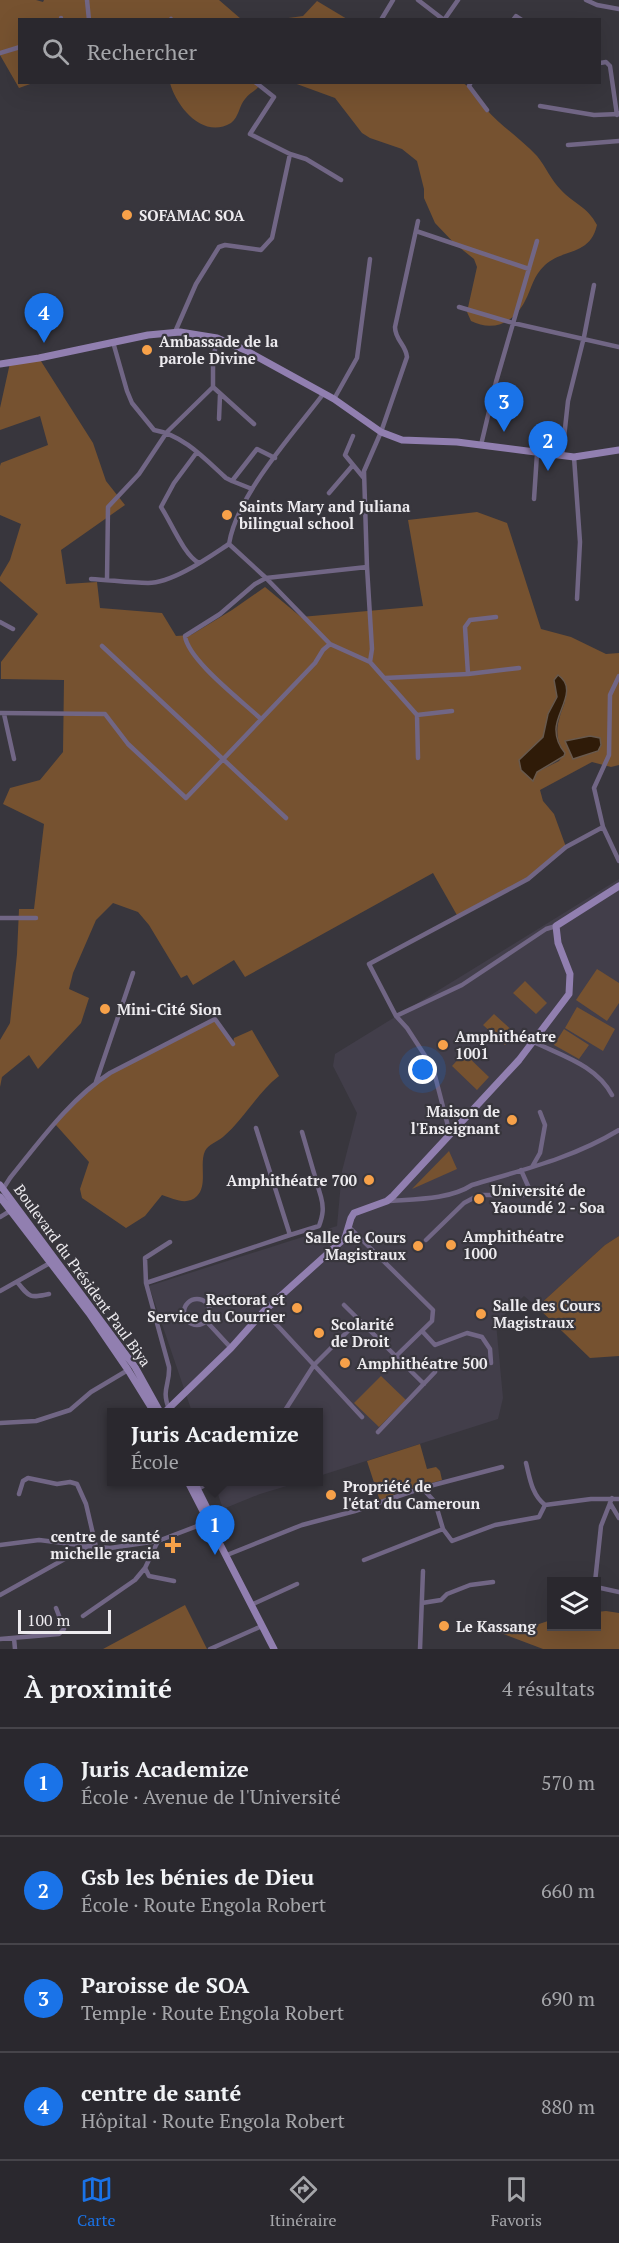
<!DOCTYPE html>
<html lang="fr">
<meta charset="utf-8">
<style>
body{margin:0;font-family:"PT Serif",serif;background:#323036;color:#f1f3f6}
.controls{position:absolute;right:18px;bottom:18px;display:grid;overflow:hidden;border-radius:0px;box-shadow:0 6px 24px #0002}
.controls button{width:54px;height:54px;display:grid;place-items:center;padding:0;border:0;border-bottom:2px solid #46444a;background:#2a282e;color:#f1f3f6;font:30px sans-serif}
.scale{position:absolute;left:18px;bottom:15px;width:93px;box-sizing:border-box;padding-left:6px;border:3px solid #edebef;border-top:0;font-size:16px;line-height:21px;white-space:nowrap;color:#edebef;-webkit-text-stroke:4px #38363d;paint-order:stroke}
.you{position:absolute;left:423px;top:1070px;width:21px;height:21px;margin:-15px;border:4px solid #fff;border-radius:50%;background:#1a73e8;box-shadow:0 0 0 9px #1a73e833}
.badge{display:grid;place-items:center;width:39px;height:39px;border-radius:50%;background:#1a73e8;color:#fff;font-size:20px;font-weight:700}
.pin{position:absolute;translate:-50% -50px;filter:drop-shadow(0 2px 3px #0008)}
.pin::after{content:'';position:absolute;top:32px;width:21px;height:18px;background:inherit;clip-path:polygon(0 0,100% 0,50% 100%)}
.popup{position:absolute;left:107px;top:1408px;width:216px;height:78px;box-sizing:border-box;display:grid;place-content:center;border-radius:0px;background:#2a282e;filter:drop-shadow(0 2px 4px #0005);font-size:20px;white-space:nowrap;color:#a5a6aa}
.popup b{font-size:22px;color:#f1f3f6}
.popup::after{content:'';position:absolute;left:50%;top:100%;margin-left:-12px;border:12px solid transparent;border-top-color:#2a282e}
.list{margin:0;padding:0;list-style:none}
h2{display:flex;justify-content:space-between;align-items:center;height:78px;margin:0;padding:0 24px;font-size:26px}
h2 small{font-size:20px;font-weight:400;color:#a5a6aa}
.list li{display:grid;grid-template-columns:39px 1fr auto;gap:18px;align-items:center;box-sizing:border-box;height:108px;padding:0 24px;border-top:2px solid #46444a}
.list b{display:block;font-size:22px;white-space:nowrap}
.list p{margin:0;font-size:20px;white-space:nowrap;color:#a5a6aa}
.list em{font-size:20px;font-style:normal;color:#a5a6aa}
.icon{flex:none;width:33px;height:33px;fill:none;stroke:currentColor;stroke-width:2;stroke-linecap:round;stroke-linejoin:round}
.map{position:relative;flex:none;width:619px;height:1649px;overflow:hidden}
.search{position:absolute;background:#2a282e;box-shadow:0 6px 24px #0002;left:18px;right:18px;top:18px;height:66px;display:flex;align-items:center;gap:15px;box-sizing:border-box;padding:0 21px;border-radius:0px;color:#a5a6aa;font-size:22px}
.sheet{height:510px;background:#2a282e}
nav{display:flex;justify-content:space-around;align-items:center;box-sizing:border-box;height:84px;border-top:2px solid #46444a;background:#2a282e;font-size:16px;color:#a5a6aa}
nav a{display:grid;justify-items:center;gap:3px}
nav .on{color:#1a73e8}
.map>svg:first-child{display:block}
</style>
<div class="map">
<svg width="619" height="1649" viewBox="0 0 619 1649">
<rect width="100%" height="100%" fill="#38363d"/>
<path fill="#423e4a" d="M619 879V1236L605 1245 537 1307 524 1296 496 1323 503 1398 498 1419 319 1476 318 1412H192L149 1286 337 1226 342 1171 357 1113 333 1066 335 1054Z
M214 1482H300L260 1494 223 1509Z"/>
<path fill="#765230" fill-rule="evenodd" d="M0 0H36L43 2 44 0H219L241 19 20 20V82L33 83 19 88 0 55Z
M317 1 347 19H281L303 16Z
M461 82C473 88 478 99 486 109 501 126 521 139 537 156 546 167 551 180 561 190 574 204 587 206 597 225 590 256 564 248 545 265 533 276 532 288 525 301 514 323 493 332 471 321L467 312 477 267 474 259 454 243 435 223 424 198V189L417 161 402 149 370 138 362 133 335 98 294 83Z
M170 83H261C258 90 250 92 245 99 239 106 239 117 231 123 203 140 176 106 170 83Z
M39 358 93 443 106 481 125 505 61 550 66 584 97 582 100 608 162 613 176 636 191 635 232 610 265 587 301 617 423 606 408 520 477 512 507 523 541 629 571 637 606 654 619 653V765L611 767 592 762 540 790 543 801 554 814 566 847 528 879 458 917 433 873 245 977 234 960 193 985 187 975 181 978 149 925 138 912 113 903 96 920 73 973 69 989 89 998 81 1023 38 1069 29 1055 2 1077 0 1087V1040L10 1023 17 954 19 909H34L44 824 3 804 10 788 40 780 63 752 64 680 1 679V662L38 614 0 581V577L10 560 21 524 0 515V466L1 463 48 445 40 416 0 430V408L10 363ZM555 677 565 702C558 721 552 735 565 753L559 761 537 772 526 753 543 737 548 714 557 696Z
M597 969 619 983V1003L607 1021 576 1000Z
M525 981 547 1003 536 1014 513 993Z
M577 1007 615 1029 603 1051 565 1028Z
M494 1014 516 1034 505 1045 483 1025Z
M215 1019 233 1043 234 1038 252 1030 279 1076C257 1093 244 1119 223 1137 217 1142 209 1144 205 1151 199 1164 208 1185 197 1196 187 1206 174 1199 162 1195L145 1216 126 1228 82 1198 80 1189 89 1162 55 1124 93 1085 110 1073Z
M564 1029 589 1045 579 1059 554 1045Z
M464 1053 489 1077 477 1090 452 1066Z
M449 1151 457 1169 412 1189Z
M619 1236V1356L590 1358 537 1307 605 1245Z
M381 1376 406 1400 379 1427 354 1403Z
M420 1444 427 1469 436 1467 440 1471 442 1480 399 1492 380 1501 367 1461Z
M185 1605 207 1649H103Z
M606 1611 619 1613V1649H543L493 1630 504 1623 530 1627 551 1620 552 1626H596L597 1612Z"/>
<path fill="#2f1b08" stroke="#68594d" stroke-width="1.5" d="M558 675C579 689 555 713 556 730 556 739 560 747 565 753L564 756 537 772 533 781 521 770 519 760 543 737 548 714 557 697 554 680Z
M590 736 600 738 601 745 598 751 573 759 565 741Z"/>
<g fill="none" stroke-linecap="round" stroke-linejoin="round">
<path stroke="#716685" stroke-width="4.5" d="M87 0 89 20
M418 0 444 20
M586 0 597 5 619 9
M61 18V20
M171 19 172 20
M381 20 393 0
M444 20 458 0
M513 20 516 16 522 20
M0 53 20 47
M600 63 606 62 610 66 617 115
M255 82 274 97 250 134 290 154 306 159 341 180
M471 82 469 86 487 110
M540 106 594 115 619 114
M568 145 619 141
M416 231 529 269
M459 307 513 323 619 347
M175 332 196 284 219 247 225 245 261 250 272 238 290 154
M113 342 127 391 132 403 154 430C183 435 204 458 226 478L232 481 257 449 275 458
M213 387 254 424
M334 399 357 358 370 259
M219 419 220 395
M353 436 345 455 363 477
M481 445 496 382 537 241
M197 452 174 483 161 507C172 524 184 555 199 563
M562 456 568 401 584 337 594 285
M574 457 580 542 577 599
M232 481 252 489
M329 493 353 465
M534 499 537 454
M229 544C237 494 294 433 324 393
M367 567 372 649 370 662
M91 579C110 580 130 583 148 583 173 583 209 557 229 544L266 578 367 567 364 471 381 432 407 357C406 345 395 340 395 327L418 221
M107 580 108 507 139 474 167 432 213 387V361L217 338
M0 622 13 629
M102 646 286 818
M468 674 465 627 470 620 496 617
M385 678 468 674 519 668
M0 713 105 714 128 744 186 798 315 663 323 650 330 644
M4 714 14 759
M417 715 452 711
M261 719C242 701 188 660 185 636L220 614 255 584 266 578 330 644 370 662 417 715 418 758
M603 827 594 788 609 755 610 695 619 676
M0 918H36
M396 1016 462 985 546 929 556 926
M534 1042C562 1056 596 1065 612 1095
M96 1082 133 973
M450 1134 433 1068 407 1028 396 1016 369 964 528 879 566 847 603 827 619 861
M532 1167 540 1153 545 1125 540 1112
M3 1189 10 1178C40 1141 70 1099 110 1073L215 1019 233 1044
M387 1201C414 1199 449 1200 472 1185 522 1170 573 1158 619 1130
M0 1217 10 1211
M348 1226 433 1310 432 1321 396 1356
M290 1235 319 1226C323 1215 324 1208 321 1197L302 1132
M426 1240 464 1203 479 1195H532L521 1170
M18 1283C30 1298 30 1298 49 1294
M146 1283 145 1258 170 1242
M0 1291 50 1263
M184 1312a13 13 0 1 1 26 0a13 13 0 1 1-26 0Z
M344 1305 424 1384
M264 1311 362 1417
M207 1322 231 1348
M422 1331 435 1345 467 1333 482 1337 490 1349 491 1363
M169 1409C161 1389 170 1385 169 1367L146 1283 290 1235 256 1128
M284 1412 314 1365 359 1320
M0 1423 36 1421 70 1410 91 1392 128 1370
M378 1432 435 1372
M526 1463C530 1479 532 1495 545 1505L591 1499H619
M139 1483 144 1482
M422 1488 435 1502 443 1529 452 1541 495 1525 539 1517 545 1505
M197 1489 212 1482
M19 1494 23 1481 28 1478 57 1484 70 1482 77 1484 86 1504 96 1547
M610 1503 619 1518
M0 1545 39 1540 88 1546
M227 1555 302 1525 355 1511 422 1488 502 1467
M364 1560 443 1529
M145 1568 149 1576 174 1581
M595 1582 601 1526 612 1498
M596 1587 619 1592
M0 1595 88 1546 110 1548 158 1541 208 1522
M422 1603 441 1600 447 1594 470 1585 493 1582
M251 1605 297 1584
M83 1616 135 1580 145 1568 158 1541
M14 1638 15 1649
M0 1639 59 1634 64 1629 56 1608
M210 1649 262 1626
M420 1649 423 1571"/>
<path stroke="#917fb0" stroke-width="7" d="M0 364 39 358 148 335 180 332 217 338 245 350 334 399 381 432 402 440 457 442 574 457 619 450
M0 1185 135 1367 160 1412
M0 1197 89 1313 128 1370 154 1412
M165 1412 231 1348 264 1311 345 1238 351 1218 354 1213 387 1201 393 1196 519 1060 569 994 570 974 558 943 556 926 619 886
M188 1482 274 1649
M194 1482 213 1520 215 1533"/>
</g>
<g fill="#f7a149" stroke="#38363d" stroke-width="2">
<circle cx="127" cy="215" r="6"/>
<circle cx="147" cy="350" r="6"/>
<circle cx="227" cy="515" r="6"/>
<circle cx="105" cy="1009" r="6"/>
<circle cx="443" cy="1045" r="6"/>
<circle cx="512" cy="1120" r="6"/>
<circle cx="369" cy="1180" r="6"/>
<circle cx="479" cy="1199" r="6"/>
<circle cx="451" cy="1245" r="6"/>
<circle cx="418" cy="1246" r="6"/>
<circle cx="297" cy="1308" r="6"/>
<circle cx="481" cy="1314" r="6"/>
<circle cx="319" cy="1333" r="6"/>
<circle cx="345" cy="1363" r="6"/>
<circle cx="331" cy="1495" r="6"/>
<path d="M170 1536h6v6h6v6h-6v6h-6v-6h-6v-6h6z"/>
<circle cx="444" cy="1626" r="6"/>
</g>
<g text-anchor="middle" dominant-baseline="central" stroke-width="4.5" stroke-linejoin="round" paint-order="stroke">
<g font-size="15" font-weight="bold" fill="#edebef" stroke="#38363d" text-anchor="start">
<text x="139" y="215">SOFAMAC SOA</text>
<text x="159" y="341">Ambassade de la<tspan x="159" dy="17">parole Divine</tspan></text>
<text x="239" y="506">Saints Mary and Juliana<tspan x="239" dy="17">bilingual school</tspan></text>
<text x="117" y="1009">Mini-Cité Sion</text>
<text x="455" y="1036">Amphithéatre<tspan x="455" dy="17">1001</tspan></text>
<text x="500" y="1111" text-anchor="end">Maison de<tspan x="500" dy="17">l'Enseignant</tspan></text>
<text x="357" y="1180" text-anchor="end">Amphithéatre 700</text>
<text x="491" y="1190">Université de<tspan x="491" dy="17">Yaoundé 2 - Soa</tspan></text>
<text x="463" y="1236">Amphithéatre<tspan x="463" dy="17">1000</tspan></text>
<text x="406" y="1237" text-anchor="end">Salle de Cours<tspan x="406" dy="17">Magistraux</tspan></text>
<text x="285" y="1299" text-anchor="end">Rectorat et<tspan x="285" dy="17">Service du Courrier</tspan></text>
<text x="493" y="1305">Salle des Cours<tspan x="493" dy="17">Magistraux</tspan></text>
<text x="331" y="1324">Scolarité<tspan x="331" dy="17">de Droit</tspan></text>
<text x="357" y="1363">Amphithéatre 500</text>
<text x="343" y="1486">Propriété de<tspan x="343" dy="17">l'état du Cameroun</tspan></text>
<text x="160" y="1536" text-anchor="end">centre de santé<tspan x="160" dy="17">michelle gracia</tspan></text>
<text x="456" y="1626">Le Kassang</text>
</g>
<g font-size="15" fill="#edebef" stroke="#38363d">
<text transform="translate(83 1275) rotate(54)">Boulevard du Président Paul Biya</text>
</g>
</g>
</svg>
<div class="controls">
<button><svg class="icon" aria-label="layers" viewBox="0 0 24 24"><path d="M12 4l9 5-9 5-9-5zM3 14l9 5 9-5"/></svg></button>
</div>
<div class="scale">100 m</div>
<div class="you"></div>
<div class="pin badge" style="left:215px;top:1555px">1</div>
<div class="popup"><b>Juris Academize</b>École</div>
<div class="pin badge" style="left:548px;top:471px">2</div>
<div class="pin badge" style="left:504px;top:432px">3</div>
<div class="pin badge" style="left:44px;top:343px">4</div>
<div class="search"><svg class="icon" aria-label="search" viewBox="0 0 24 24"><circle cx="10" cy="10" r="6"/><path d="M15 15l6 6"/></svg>Rechercher</div>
</div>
<section class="sheet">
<h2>À proximité<small>4 résultats</small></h2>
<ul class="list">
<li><span class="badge">1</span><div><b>Juris Academize</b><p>École · Avenue de l'Université</p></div><em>570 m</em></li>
<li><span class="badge">2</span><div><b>Gsb les bénies de Dieu</b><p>École · Route Engola Robert</p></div><em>660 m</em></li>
<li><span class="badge">3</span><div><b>Paroisse de SOA</b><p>Temple · Route Engola Robert</p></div><em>690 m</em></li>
<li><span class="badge">4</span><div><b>centre de santé</b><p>Hôpital · Route Engola Robert</p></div><em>880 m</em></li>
</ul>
</section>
<nav>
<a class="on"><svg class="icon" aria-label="map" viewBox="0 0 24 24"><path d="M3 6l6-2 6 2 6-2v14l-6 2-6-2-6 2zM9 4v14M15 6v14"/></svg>Carte</a>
<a><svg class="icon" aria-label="directions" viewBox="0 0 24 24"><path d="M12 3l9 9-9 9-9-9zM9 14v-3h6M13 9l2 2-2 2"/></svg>Itinéraire</a>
<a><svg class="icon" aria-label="saved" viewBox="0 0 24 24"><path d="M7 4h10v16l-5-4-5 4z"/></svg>Favoris</a>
</nav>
